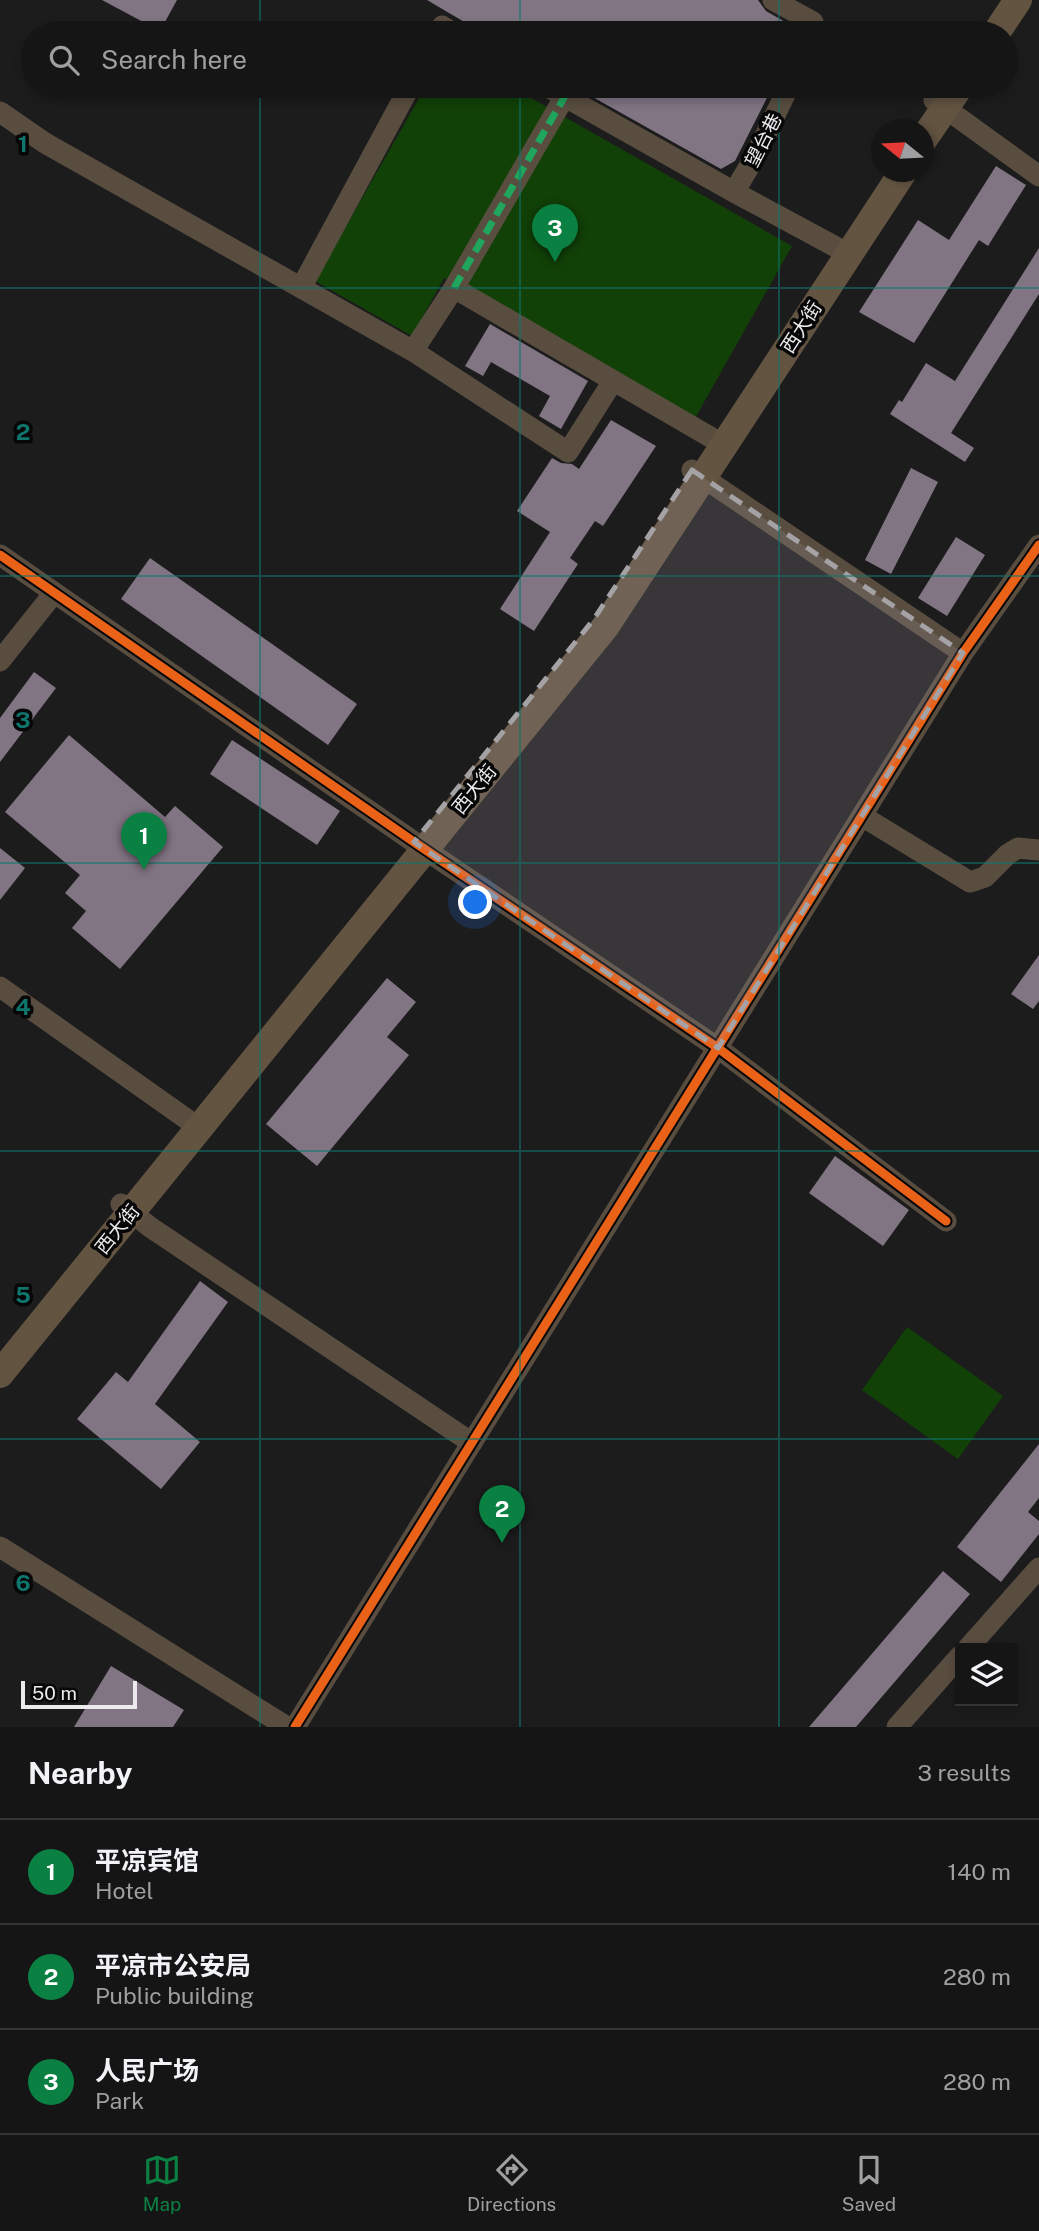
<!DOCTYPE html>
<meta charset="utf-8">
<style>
body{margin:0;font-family:"Public Sans","Noto Sans SC",sans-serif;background:#232223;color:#f1f3f6}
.controls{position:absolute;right:21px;bottom:21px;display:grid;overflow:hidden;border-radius:0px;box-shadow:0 4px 10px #0003}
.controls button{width:63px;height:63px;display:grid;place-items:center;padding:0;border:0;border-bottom:2px solid #353435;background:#161516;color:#f1f3f6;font:35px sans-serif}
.compass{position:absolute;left:871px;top:119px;width:63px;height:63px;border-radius:50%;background:#161516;box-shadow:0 4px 10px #0003;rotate:288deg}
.scale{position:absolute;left:21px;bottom:18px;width:116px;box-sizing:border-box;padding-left:7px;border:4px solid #eceaed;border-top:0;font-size:19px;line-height:24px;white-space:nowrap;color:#eceaed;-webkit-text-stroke:5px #070708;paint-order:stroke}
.you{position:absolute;left:476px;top:903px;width:24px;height:24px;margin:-18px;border:5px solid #fff;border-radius:50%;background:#1a73e8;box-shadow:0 0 0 10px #1a73e833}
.badge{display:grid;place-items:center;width:46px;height:46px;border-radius:50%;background:#0b8043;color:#fff;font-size:23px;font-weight:700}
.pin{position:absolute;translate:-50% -58px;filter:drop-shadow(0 2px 4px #0008)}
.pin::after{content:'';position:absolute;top:37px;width:24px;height:21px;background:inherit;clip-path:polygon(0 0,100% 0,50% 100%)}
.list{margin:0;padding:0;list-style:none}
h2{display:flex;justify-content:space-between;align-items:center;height:91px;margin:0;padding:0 28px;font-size:30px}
h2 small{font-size:23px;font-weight:400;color:#9e9fa1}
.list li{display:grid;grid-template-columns:46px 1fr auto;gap:21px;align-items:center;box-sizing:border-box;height:105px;padding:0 28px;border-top:2px solid #353435}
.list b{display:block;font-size:26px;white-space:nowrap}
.list p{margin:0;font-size:23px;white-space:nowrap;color:#9e9fa1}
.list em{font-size:23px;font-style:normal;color:#9e9fa1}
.icon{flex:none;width:38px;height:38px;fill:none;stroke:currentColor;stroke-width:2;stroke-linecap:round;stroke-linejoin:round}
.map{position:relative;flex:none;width:1039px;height:1727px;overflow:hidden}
.search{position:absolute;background:#161516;box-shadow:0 4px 10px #0003;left:21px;right:21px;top:21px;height:77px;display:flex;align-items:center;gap:18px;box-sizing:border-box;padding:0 24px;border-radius:38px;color:#9e9fa1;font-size:26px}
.sheet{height:406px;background:#161516}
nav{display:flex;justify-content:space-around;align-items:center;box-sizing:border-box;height:98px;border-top:2px solid #353435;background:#161516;font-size:19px;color:#9e9fa1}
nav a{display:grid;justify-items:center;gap:4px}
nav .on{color:#0b8043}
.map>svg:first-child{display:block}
</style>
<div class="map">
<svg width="1039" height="1727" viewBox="0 0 1039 1727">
<rect width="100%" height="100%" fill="#1d1c1d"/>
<path fill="#114107" d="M426 86H510L792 246 694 420 444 278 412 336 315 281Z
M907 1327 1003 1396 958 1459 862 1390Z"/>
<path fill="#817483" d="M102 0H177L160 31Z
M427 0H758L766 11 794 27 791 33H483Z
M573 86H773L735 161 721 169Z
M996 166 1026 185 988 246 979 240 914 343 859 312 918 220 949 240Z
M1039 248V294L951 433 974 448 965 462 890 414 899 400 902 402 926 363 955 381Z
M490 324 588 381 561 429 539 416 550 396 491 362 483 376 465 366Z
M611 420 656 446 603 526 595 521 570 558 578 564 534 631 500 609 550 532 517 511 552 458 561 463 572 464 579 469Z
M911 468 938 482 891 574 865 560Z
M956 537 985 555 947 616 918 598Z
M150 558 357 704 328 745 121 599Z
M34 672 56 688 0 762V718Z
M69 735 165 817 175 806 223 847 120 969 72 928 86 911 65 893 80 875 5 812Z
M232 740 340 811 317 845 210 774Z
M0 848 25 868 0 900Z
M1039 955V1001L1033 1009 1011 994Z
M387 978 416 1002 387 1037 409 1055 317 1166 266 1124Z
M835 1156 909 1210 883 1246 809 1193Z
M200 1281 228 1302 155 1404 200 1442 161 1489 77 1419 116 1372 128 1382Z
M1039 1444V1498L1028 1512 1039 1521V1534L1001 1582 957 1547Z
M943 1571 970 1594 856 1727H809Z
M111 1666 184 1710 173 1727H74Z"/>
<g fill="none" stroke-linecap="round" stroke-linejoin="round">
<path stroke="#594d40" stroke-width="21" d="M773 0 813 22
M439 33 442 26 454 33
M546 86 734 192 849 254
M934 100 1039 176
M0 112 45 143 413 351 568 452 613 381
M734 192 755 157 789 86
M301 288 410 86
M454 288 565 96
M413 351 454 288 712 438
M692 470 963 653
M0 555 414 842 718 1048 946 1221
M0 661 54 593
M862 816 970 882 985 877 1008 854 1018 848 1039 850
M0 987 188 1120
M121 1204 150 1227 472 1443
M0 1547 287 1727
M968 1648 1039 1568
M295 1727 963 653 1039 545
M897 1727 960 1656"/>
<path stroke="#635442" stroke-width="28" d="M996 33 1018 0
M923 140 960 86
M0 1374 605 627 903 172"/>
<path stroke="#20a55d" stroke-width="7" stroke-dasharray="14 7" stroke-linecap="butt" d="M454 288 565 96"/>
<g stroke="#070708" stroke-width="13">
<path id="cycleway" d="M0 555 414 842 718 1048 946 1221
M295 1727 963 653 1039 545"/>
</g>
<use href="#cycleway" stroke="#ea6118" stroke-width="9"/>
</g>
<path fill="#a4a2a4" fill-opacity="0.2" stroke="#a4a2a4" stroke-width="5" stroke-dasharray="14 9" stroke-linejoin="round" d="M692 470 963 653 718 1048 414 842 594 619Z"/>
<path fill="none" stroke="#0f766e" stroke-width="2" stroke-opacity="0.55" d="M260 0V33M520 0V33M779 0V33M260 86V1727M520 86V1727M779 86V1727M0 288H1039M0 576H1039M0 863H1039M0 1151H1039M0 1439H1039"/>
<g text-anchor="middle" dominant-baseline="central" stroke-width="7" stroke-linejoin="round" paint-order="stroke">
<g font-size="19" fill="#eceaed" stroke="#070708">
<text transform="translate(763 140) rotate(-63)">望台巷</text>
<text transform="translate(801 327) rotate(-57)">西大街</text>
<text transform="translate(474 789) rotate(-51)">西大街</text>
<text transform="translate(117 1229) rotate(-51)">西大街</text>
</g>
</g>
<g font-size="23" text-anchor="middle" font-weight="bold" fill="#0f766e" stroke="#070708" stroke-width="7" stroke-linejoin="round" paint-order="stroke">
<text x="23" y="152">1</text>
<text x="23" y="440">2</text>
<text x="23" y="728">3</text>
<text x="23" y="1015">4</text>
<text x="23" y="1303">5</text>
<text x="23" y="1591">6</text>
</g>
</svg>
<div class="controls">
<button><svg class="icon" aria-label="layers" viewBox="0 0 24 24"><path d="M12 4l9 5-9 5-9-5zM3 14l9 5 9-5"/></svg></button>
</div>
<svg class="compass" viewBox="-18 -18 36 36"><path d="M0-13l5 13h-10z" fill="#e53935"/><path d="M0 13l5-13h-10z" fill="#9e9fa1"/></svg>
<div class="scale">50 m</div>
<div class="you"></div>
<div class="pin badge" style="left:144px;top:870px">1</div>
<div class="pin badge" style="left:502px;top:1543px">2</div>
<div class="pin badge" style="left:555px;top:262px">3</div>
<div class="search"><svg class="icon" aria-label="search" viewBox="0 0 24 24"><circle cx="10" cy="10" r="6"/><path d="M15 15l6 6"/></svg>Search here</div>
</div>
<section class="sheet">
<h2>Nearby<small>3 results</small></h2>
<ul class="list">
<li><span class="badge">1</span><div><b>平凉宾馆</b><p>Hotel</p></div><em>140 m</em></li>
<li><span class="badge">2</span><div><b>平凉市公安局</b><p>Public building</p></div><em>280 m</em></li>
<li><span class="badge">3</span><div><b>人民广场</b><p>Park</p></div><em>280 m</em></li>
</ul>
</section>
<nav>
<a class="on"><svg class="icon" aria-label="map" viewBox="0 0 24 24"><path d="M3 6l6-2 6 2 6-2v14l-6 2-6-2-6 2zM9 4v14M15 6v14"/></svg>Map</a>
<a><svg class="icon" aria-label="directions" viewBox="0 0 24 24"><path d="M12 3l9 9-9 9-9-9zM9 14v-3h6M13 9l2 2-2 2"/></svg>Directions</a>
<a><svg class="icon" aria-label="saved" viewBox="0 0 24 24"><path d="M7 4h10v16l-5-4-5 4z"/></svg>Saved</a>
</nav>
